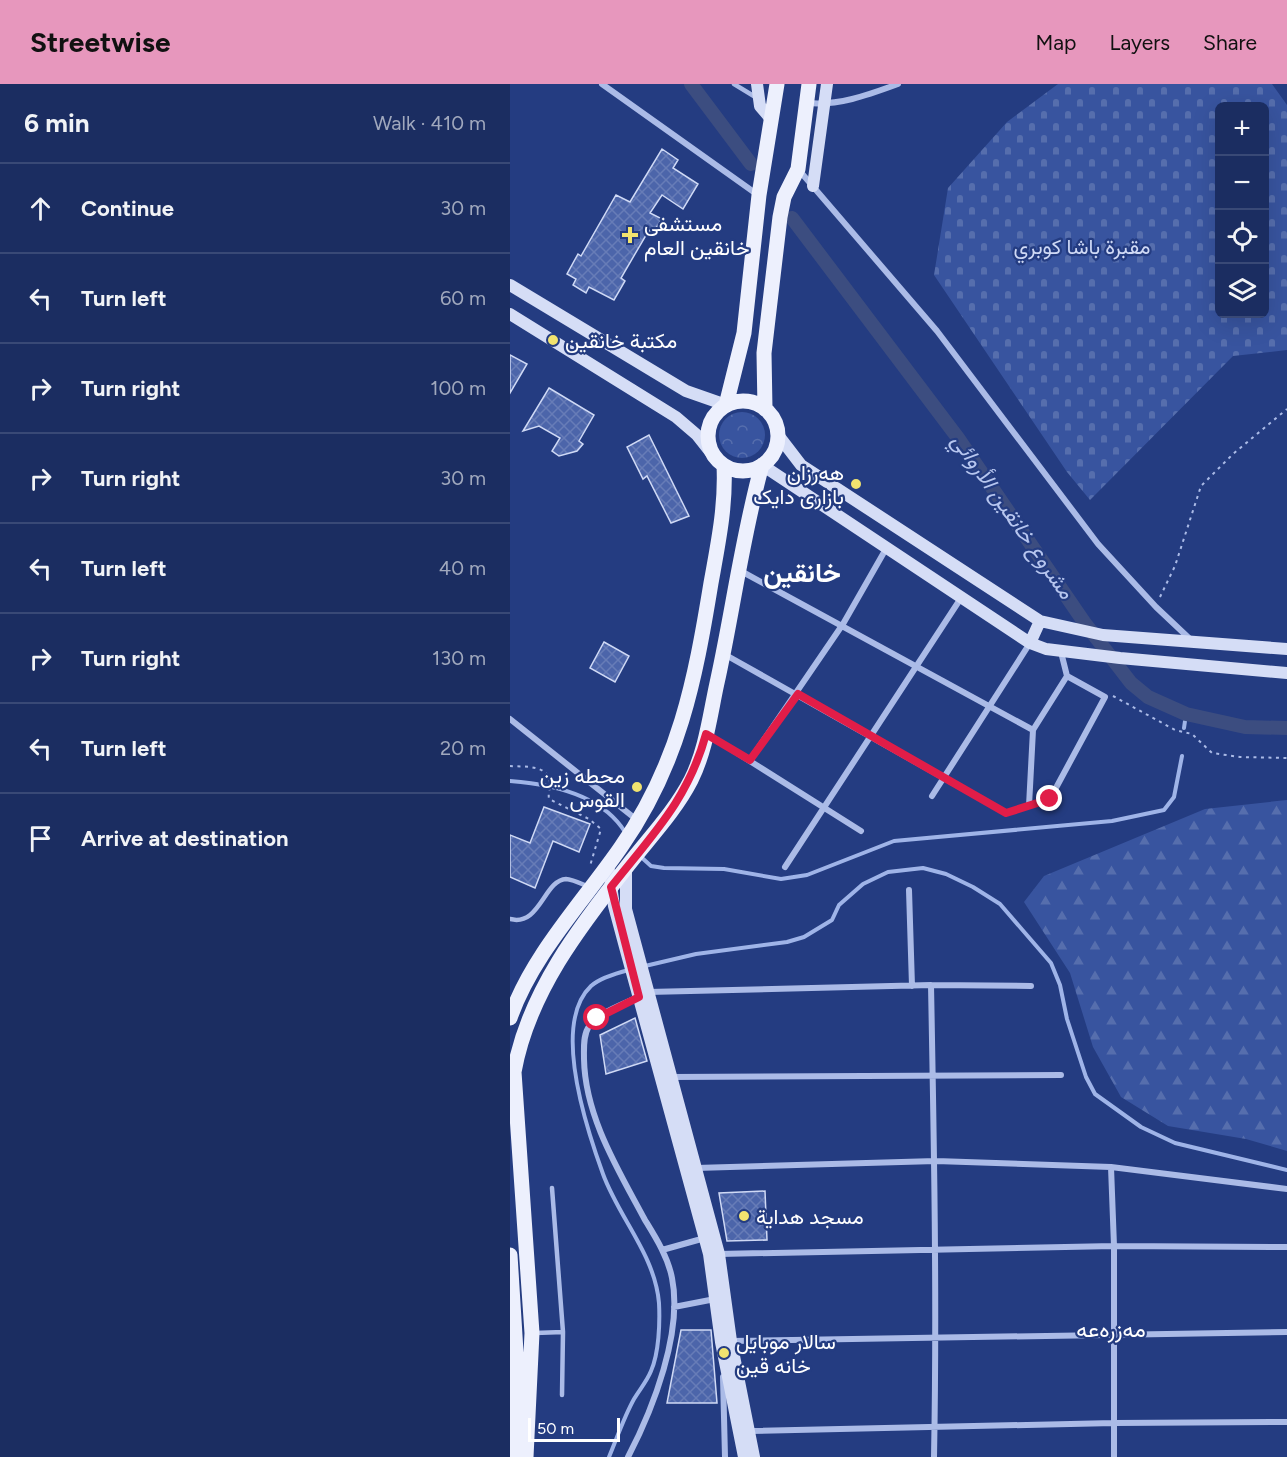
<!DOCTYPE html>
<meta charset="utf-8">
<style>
body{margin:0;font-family:Figtree,Vazirmatn,sans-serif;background:#28396a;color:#f1f3f6}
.controls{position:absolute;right:18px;top:18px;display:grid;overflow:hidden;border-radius:9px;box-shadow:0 6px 24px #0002}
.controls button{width:54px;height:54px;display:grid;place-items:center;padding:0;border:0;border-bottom:2px solid #394976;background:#1b2d61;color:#f1f3f6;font:30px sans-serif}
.scale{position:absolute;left:18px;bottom:15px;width:92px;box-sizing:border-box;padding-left:6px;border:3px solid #fff;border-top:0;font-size:16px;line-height:21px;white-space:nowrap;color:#fff;-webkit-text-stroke:4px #243c81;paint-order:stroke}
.stop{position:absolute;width:18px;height:18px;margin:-14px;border:4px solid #e11d48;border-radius:50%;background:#fff}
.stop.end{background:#e11d48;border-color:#fff;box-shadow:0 2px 6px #0008}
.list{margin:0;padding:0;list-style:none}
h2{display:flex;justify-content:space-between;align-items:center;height:78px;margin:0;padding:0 24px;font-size:26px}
h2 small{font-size:20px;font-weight:400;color:#a0a8bd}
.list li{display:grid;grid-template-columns:39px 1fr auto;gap:18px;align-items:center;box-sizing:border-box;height:90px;padding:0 24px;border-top:2px solid #394976}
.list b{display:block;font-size:22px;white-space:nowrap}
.list em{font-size:20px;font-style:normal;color:#a0a8bd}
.icon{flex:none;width:33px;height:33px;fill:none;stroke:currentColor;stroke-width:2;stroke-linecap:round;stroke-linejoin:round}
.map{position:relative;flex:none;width:777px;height:1373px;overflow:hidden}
header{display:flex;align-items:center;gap:36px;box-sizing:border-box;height:84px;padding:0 30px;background:#e797bd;color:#111}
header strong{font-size:28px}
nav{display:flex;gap:33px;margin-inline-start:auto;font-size:21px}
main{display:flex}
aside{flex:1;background:#1b2d61}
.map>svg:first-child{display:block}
</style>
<header>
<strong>Streetwise</strong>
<nav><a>Map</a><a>Layers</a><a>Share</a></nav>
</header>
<main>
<aside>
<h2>6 min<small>Walk · 410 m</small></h2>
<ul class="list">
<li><svg class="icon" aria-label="ahead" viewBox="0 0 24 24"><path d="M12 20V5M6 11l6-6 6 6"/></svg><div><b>Continue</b></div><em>30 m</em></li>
<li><svg class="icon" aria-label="left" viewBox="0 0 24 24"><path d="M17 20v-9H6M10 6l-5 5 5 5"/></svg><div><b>Turn left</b></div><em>60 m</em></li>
<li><svg class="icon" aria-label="right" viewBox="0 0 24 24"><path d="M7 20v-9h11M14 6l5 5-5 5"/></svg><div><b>Turn right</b></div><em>100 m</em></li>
<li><svg class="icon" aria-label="right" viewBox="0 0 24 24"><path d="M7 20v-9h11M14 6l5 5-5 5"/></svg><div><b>Turn right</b></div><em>30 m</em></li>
<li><svg class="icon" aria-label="left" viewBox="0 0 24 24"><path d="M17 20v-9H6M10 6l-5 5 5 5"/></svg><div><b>Turn left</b></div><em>40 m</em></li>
<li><svg class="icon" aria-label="right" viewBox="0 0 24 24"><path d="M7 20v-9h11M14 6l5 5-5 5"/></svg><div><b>Turn right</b></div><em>130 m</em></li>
<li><svg class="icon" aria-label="left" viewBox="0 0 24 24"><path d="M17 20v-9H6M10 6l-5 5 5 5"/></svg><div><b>Turn left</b></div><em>20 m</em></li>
<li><svg class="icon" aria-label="arrive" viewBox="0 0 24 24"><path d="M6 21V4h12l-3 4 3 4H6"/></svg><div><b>Arrive at destination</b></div></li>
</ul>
</aside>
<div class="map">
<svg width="777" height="1373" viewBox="0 0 777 1373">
<defs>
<pattern id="forest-firs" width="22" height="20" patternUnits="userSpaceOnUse" patternTransform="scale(1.5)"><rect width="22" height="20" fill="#38549f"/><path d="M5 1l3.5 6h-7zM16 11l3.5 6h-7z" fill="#566ead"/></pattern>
<pattern id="cemetery-stones" width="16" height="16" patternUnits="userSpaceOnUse" patternTransform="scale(1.5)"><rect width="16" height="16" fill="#38549f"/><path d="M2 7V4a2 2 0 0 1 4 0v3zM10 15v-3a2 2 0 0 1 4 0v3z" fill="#566ead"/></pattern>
<pattern id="park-crowns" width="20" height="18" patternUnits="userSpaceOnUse" patternTransform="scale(1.5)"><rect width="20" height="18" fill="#38549f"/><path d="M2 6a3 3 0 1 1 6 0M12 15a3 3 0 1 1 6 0" fill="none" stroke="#566ead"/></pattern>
<pattern id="building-cross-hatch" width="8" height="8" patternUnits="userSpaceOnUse" patternTransform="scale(1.5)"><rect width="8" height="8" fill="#4c65aa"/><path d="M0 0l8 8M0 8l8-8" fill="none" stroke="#677cb7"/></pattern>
</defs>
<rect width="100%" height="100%" fill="#243c81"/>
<path fill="url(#forest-firs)" d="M777 716V1067L736 1055 658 1042 611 1013 583 963 560 889 514 818 534 792 695 725Z"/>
<path fill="url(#cemetery-stones)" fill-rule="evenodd" d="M548 0H762L777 21V266L723 272 580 416 557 388 424 191 438 104 497 38ZM710 22H754V230H710Z"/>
<path fill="url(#park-crowns)" d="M209 351a23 23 0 1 1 46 0a23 23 0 1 1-46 0Z"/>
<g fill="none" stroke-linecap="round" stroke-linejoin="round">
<path stroke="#9fb4e8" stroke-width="4" d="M674 644 676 630
M0 697C41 700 92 711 115 748
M130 772 141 782 154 784 214 785 271 795 297 791 384 757 602 737 654 726 664 713 672 672
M135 882 186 870 277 858 294 853 322 836 329 821 353 800 378 788 413 784 436 790 463 803 490 820 541 879 550 901 557 935 576 993 585 1010 631 1043 665 1059 777 1086
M99 1373C107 1354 114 1333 124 1315 130 1305 137 1297 141 1287 149 1269 150 1239 149 1219 145 1171 109 1134 93 1090 77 1046 41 940 81 902 90 894 107 889 119 886"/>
<path stroke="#3c4d80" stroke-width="14" d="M181 0 241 80
M282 134 448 354 574 538 621 599 638 613 676 630 735 643 777 644"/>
</g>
<path fill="url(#building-cross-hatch)" stroke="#cfd9f5" stroke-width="1.5" d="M152 65 168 76 163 84 188 100 173 125 152 111 140 129 152 135 143 149 139 146 111 194 115 197 104 216 79 203 76 209 63 201 66 195 57 190 68 170 71 172 106 111 120 118Z
M0 271 17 280 0 309Z
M39 304 84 331 69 357 73 360 67 367 49 372 42 367 50 354 29 342 13 347Z
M139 351 179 432 161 439 137 392 133 395 117 363Z
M94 558 119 572 105 598 80 584Z
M34 723 80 740 69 768 43 757 25 804 0 793V751L20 759Z
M125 934 137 977 96 990 90 951Z
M255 1107 257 1156 217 1157 209 1109Z
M171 1246H201L207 1319H157Z"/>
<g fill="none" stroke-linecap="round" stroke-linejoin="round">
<path stroke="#abbbe7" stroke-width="2" stroke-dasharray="3 4.5" stroke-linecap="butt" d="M650 513 665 482 691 402 723 370 777 325
M603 612 665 646 682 650 702 669 730 673 777 674
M0 682C13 683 40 680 40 700 40 706 38 709 39 715L79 735 91 745 80 782"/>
<path stroke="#abbbe7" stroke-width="4.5" d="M224 0 247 14
M0 835C30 843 34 796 56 795 62 795 72 800 79 803
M42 1104 53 1248 52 1311
M25 1249 53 1248"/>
<path stroke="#abbbe7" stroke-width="6" d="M92 0 248 111
M297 19C329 22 358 11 388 0
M288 85 427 247 588 460 646 523 681 556
M229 486 523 646
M214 570 496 729 540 715 595 613 557 592
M0 635 127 736
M197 650 351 747
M240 676 333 540 377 463
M422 712 520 559
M519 722 523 646 557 592 551 568
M275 783 451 514
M399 806 402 902
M421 901C424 1059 427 1216 424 1373
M138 908 421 901 521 902
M161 993 551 991
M601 1083 604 1162V1373
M186 1084 426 1077 601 1083 777 1105
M152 1166 195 1154
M209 1170 604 1162 777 1163
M164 1223 205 1215
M221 1257 777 1248
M213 1293 215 1373
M239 1347 604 1339 777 1338
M118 1373C143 1325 173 1248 162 1194 158 1173 146 1154 135 1136 109 1087 75 1033 74 975 74 965 73 953 78 944 88 928 112 921 128 913"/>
<path stroke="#d5ddf6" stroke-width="12" d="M247 0 250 22 261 35
M303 102 317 0
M0 201 176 307 216 321
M0 230 166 333 187 351 202 370
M268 351 291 381 530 537 593 551 777 565
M252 381 520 559 536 565 610 574 777 589
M520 559 530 537
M98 780 104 822 115 863 199 1170 211 1258 234 1373
M116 784V825L209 1170 221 1257 244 1373"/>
<path stroke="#edf0fd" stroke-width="15" d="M198 352a35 35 0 1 1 70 0a35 35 0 1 1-70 0Z
M216 321 234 249 249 111 267 0
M255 325 254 269 270 133 274 113 288 85 299 0
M0 934C22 871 73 818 111 763 169 680 185 597 201 499 208 460 216 422 214 382
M0 1171 7 1284 3 1373
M16 1373 22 1249 4 988C18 909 70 842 119 780 141 752 165 727 181 696 196 666 200 631 207 599 223 527 232 453 252 381"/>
</g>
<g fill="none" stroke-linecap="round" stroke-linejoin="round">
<path stroke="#e11d48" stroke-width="8" d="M87 934 129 913 101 803C142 751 178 716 196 650L240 676 288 610 496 729 540 715"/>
</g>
<g fill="#f1e36f" stroke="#243c81" stroke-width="2">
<path d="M117 142h6v6h6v6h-6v6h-6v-6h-6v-6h6z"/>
<circle cx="43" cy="256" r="6"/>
<circle cx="346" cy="400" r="6"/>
<circle cx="127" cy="703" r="6"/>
<circle cx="234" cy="1132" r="6"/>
<circle cx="214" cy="1269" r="6"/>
</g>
<g text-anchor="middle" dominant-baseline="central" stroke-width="4.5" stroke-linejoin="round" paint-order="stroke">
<g font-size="21" fill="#fff" stroke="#243c81" text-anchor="start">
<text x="134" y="139">مستشفى<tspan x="134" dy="24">خانقين العام</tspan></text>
<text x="55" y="256">مكتبة خانقين</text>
<text x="334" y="388" text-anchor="end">هەرزان<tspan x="334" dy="24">بازاری دایک</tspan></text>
<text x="115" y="691" text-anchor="end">محطه زين<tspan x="115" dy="24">القوس</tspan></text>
<text x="246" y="1132">مسجد هداية</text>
<text x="226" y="1257">سالار موبايل<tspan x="226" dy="24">خانه قين</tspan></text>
</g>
<g font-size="21" fill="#cfd9f5" stroke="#243c81">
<text x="572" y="162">مقبرة باشا كوبري</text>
</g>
<g font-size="22" font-style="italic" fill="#b7c6ef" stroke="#243c81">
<text transform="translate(503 432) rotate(55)">مشروع خانقين الأروائي</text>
</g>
<g font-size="22" fill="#fff" stroke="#243c81">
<text x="601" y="1245">مەزرەعە</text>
</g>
<g font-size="27" font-weight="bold" fill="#fff" stroke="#243c81">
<text x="292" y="488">خانقين</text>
</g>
</g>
</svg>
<div class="controls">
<button>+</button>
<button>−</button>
<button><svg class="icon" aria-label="locate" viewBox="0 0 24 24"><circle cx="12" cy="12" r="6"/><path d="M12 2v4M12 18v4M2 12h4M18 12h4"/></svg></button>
<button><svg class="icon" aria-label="layers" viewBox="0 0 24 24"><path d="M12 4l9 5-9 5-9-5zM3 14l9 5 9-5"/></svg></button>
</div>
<div class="scale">50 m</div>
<div class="stop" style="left:87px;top:934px"></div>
<div class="stop end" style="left:540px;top:715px"></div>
</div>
</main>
